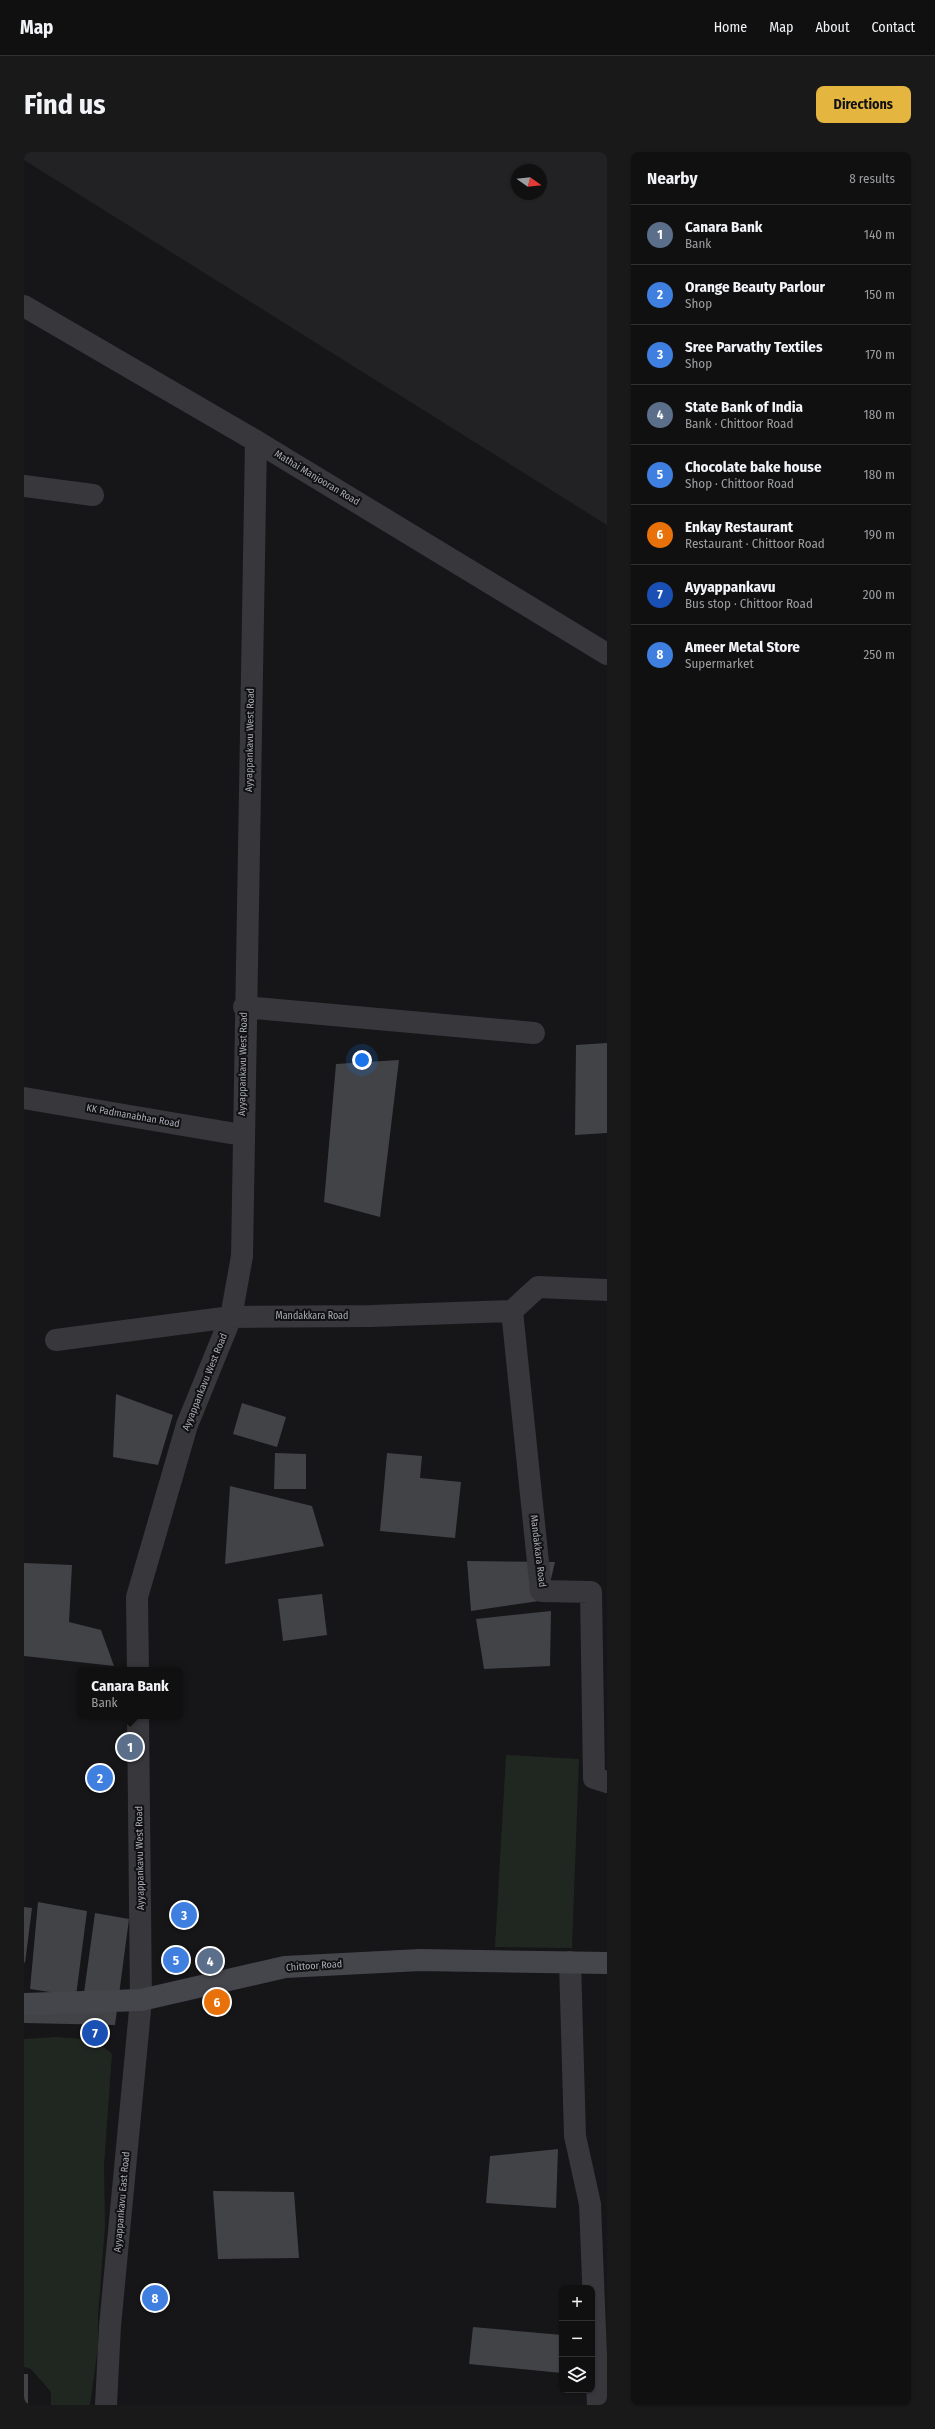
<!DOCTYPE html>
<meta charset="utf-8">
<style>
body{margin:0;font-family:"Fira Sans Condensed",sans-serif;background:#19191a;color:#f1f3f6}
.controls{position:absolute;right:12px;bottom:12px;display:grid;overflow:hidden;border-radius:8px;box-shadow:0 1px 3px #0004}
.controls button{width:36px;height:36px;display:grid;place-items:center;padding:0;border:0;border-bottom:1px solid #303031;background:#101011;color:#f1f3f6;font:20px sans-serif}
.compass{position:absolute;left:487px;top:12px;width:36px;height:36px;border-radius:50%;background:#101011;box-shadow:0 1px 3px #0004;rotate:105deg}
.you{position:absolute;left:338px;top:908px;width:14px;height:14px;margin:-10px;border:3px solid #fff;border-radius:50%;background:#1a73e8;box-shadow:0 0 0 6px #1a73e833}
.badge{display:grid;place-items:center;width:26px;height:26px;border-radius:50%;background:#e5b63f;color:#fff;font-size:13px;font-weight:700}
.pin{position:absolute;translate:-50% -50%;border:2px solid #fff;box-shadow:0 1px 4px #0006}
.popup{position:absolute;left:53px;top:1515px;width:106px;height:52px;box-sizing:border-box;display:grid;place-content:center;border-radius:8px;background:#101011;filter:drop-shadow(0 1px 3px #0005);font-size:13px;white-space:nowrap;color:#9c9d9f}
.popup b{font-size:15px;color:#f1f3f6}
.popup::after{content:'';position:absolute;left:50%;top:100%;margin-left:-8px;border:8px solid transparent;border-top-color:#101011}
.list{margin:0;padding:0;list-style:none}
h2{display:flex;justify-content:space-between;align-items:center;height:52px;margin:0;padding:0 16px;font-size:17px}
h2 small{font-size:13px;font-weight:400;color:#9c9d9f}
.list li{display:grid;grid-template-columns:26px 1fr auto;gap:12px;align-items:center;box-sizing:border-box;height:60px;padding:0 16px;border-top:1px solid #303031}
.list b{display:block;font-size:15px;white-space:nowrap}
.list p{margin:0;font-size:13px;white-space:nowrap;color:#9c9d9f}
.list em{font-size:13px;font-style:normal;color:#9c9d9f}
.icon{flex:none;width:22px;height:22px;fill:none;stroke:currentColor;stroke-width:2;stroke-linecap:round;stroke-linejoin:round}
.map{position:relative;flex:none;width:583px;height:2253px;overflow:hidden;border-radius:8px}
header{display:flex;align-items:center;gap:24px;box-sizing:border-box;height:56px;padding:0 20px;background:#101011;border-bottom:1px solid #303031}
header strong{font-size:19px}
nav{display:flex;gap:22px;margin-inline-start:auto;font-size:14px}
.intro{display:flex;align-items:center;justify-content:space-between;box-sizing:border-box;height:96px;padding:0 24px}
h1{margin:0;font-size:28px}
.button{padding:10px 18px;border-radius:8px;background:#e5b63f;color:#111;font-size:14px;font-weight:700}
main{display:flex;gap:24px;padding:0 24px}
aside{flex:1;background:#101011;border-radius:8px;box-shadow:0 1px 3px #0004}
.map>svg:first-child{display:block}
</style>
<header>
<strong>Map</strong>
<nav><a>Home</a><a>Map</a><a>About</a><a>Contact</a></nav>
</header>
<div class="intro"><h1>Find us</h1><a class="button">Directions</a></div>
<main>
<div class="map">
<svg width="583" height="2253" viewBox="0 0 583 2253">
<rect width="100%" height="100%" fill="#161517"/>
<path fill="#222224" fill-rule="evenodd" d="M0 0H583V373L0 8ZM493 18H517V42H493Z"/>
<path fill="#202721" d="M482 1603 555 1607 548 1796 471 1795Z
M31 1885C52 1886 72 1887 88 1902L80 2013 81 2074 74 2164V2196L66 2253H27V2240L7 2217 0 2215V1887Z"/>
<path fill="#424347" d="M583 891V981L551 983 552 893Z
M375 908 356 1065 300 1050 312 912Z
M92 1242 149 1263 134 1313 89 1305Z
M218 1251 262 1265 253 1295 209 1282Z
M251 1301 282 1302V1337H250Z
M363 1301 398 1304 396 1326 437 1330 431 1386 356 1379Z
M206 1334 288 1354 300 1394 201 1412Z
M443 1409 531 1410 522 1448 447 1459Z
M0 1411 48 1413 45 1470 77 1478 90 1514 0 1504Z
M298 1442 303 1483 259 1489 254 1447Z
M527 1459 526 1514 460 1517 452 1467Z
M14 1750 63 1759 52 1844 6 1837Z
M0 1755 8 1756 1 1811 0 1810Z
M71 1761 105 1767 91 1873 0 1871V1847L59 1848Z
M534 1997 532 2056 462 2051 466 2004Z
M189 2039 270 2040 275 2106 194 2107Z
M449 2175 538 2183V2221L445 2212Z
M0 2222H4V2253H0Z"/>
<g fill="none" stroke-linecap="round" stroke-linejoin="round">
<path stroke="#37373c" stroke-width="22" d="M0 334 69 343
M220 855 510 881
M0 946 218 983
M488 1159 517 1439 567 1440 570 1626 583 1630
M32 1188 207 1165 347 1164 488 1159 514 1135 583 1138
M114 1518 113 1445 163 1273 207 1165 218 1104 232 289
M546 1810 551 1984 566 2052 574 2253
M82 2253 86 2174 117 1848 114 1564"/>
<path stroke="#37373c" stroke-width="22" d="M0 154 232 289 583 502"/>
<path stroke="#45464c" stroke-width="22" d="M0 1852 117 1848 261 1815 396 1808 583 1811"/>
</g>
<g text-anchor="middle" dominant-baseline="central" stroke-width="4" stroke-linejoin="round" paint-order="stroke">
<g font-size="10" fill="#a8acb6" stroke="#111012">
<text transform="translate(293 326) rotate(31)">Mathai Manjooran Road</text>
<text transform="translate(226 588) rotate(-89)">Ayyappankavu West Road</text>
<text transform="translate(219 912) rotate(-89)">Ayyappankavu West Road</text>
<text transform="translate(109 964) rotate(10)">KK Padmanabhan Road</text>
<text x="288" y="1164">Mandakkara Road</text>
<text transform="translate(181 1230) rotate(-68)">Ayyappankavu West Road</text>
<text transform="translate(514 1399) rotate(83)">Mandakkara Road</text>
<text transform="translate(116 1706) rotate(-91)">Ayyappankavu West Road</text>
<text transform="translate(290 1814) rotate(-4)">Chittoor Road</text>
<text transform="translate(98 2050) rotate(-85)">Ayyappankavu East Road</text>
</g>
</g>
</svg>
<div class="controls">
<button>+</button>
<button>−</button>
<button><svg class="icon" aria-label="layers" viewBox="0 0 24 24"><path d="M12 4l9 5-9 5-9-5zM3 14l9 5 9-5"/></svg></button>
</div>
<svg class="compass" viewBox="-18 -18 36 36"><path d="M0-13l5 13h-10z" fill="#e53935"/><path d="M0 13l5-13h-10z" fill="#9c9d9f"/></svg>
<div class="you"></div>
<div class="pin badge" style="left:106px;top:1595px;background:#5c6f8a">1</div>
<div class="popup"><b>Canara Bank</b>Bank</div>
<div class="pin badge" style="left:76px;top:1626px;background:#3f7fe0">2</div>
<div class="pin badge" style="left:160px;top:1763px;background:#3f7fe0">3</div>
<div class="pin badge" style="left:186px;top:1809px;background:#5c6f8a">4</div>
<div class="pin badge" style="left:152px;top:1808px;background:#3f7fe0">5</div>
<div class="pin badge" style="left:193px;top:1850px;background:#e8710a">6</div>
<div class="pin badge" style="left:71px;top:1881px;background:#1a4fb4">7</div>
<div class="pin badge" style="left:131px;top:2146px;background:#3f7fe0">8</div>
</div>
<aside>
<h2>Nearby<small>8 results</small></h2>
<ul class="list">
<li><span class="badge" style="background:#5c6f8a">1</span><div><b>Canara Bank</b><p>Bank</p></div><em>140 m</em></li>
<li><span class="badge" style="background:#3f7fe0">2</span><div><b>Orange Beauty Parlour</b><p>Shop</p></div><em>150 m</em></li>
<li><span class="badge" style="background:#3f7fe0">3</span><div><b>Sree Parvathy Textiles</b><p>Shop</p></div><em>170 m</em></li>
<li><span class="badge" style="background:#5c6f8a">4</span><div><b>State Bank of India</b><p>Bank · Chittoor Road</p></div><em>180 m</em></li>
<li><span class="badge" style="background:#3f7fe0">5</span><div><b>Chocolate bake house</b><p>Shop · Chittoor Road</p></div><em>180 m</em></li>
<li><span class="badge" style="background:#e8710a">6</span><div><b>Enkay Restaurant</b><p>Restaurant · Chittoor Road</p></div><em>190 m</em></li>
<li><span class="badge" style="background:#1a4fb4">7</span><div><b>Ayyappankavu</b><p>Bus stop · Chittoor Road</p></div><em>200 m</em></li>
<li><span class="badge" style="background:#3f7fe0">8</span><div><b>Ameer Metal Store</b><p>Supermarket</p></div><em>250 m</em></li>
</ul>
</aside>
</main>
